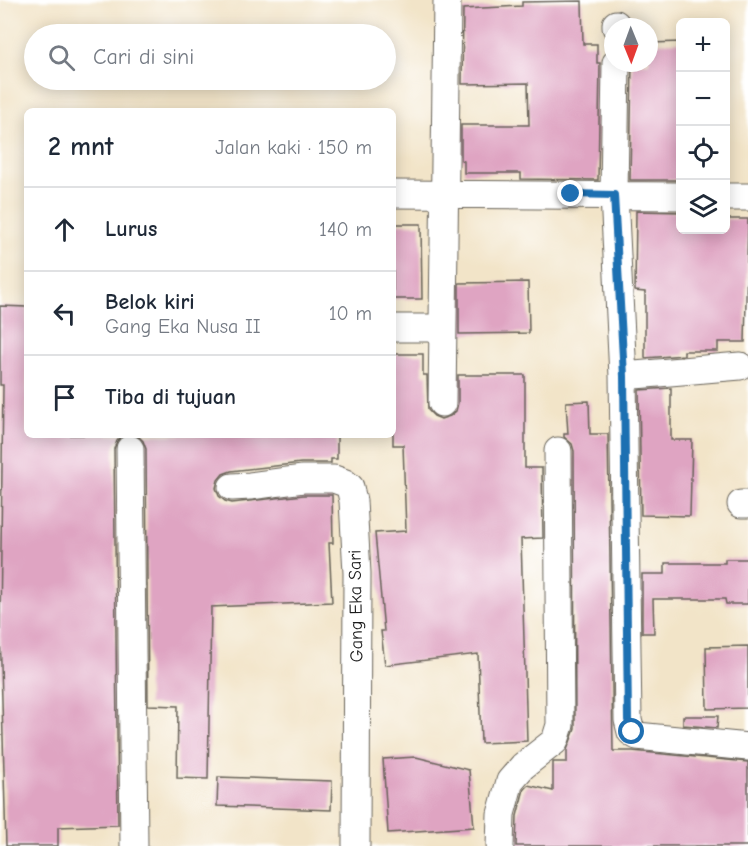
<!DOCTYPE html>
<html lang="id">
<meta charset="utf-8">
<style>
body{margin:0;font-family:"Comic Neue",sans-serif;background:#f2f2f3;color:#1f2937}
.controls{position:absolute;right:18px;top:18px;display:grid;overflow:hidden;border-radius:9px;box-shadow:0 3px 15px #0003}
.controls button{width:54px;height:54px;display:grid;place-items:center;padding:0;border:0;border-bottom:2px solid #e0e1e3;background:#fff;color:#1f2937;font:30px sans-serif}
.compass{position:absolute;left:604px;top:18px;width:54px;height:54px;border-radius:50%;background:#fff;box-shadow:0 3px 15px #0003;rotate:179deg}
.stop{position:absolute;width:18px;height:18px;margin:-14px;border:4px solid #1f6fb2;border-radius:50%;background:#fff}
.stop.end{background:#1f6fb2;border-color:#fff;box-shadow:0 2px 6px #0008}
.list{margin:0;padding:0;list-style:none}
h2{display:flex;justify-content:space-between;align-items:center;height:78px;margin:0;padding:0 24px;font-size:26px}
h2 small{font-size:20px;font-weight:400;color:#747a83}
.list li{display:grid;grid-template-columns:39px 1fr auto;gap:18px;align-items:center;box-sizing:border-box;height:84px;padding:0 24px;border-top:2px solid #e0e1e3}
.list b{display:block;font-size:22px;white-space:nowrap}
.list p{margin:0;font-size:20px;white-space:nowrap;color:#747a83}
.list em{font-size:20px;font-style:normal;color:#747a83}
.icon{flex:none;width:33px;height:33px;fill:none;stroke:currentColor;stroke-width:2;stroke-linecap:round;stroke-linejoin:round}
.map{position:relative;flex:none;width:748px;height:846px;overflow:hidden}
.search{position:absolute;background:#fff;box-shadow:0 3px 15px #0003;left:24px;top:24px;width:372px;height:66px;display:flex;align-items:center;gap:15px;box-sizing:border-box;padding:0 21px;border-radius:33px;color:#747a83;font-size:22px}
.panel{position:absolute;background:#fff;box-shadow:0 3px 15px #0003;left:24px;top:108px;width:372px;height:330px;border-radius:9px}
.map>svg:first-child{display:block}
</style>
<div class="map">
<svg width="748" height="846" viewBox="0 0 748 846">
<rect width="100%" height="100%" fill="#fff"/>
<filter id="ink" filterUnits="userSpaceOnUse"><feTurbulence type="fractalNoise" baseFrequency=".0167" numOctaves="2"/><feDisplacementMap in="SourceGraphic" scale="12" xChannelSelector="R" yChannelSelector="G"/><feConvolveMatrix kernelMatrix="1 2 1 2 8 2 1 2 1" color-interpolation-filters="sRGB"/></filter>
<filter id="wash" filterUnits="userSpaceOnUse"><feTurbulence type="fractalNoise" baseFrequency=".008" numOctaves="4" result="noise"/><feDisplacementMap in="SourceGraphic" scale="24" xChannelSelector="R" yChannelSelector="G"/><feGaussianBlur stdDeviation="1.35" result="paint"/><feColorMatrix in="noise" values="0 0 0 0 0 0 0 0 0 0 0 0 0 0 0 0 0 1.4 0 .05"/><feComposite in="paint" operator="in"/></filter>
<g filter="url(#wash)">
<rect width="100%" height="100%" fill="#f2e4c8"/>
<g id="blocks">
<path fill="#dfa4c2" d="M582 1 583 44H597V63H600L598 180 521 179V173H464V161L461 160V125H529L528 83 462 84 463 9 522 6V2Z
M681 42V180H630L632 63H649V43Z
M636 211 681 212V230H726V219H748L745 342H718V351H684V355L645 358V292L635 291Z
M393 224H421L422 299H393Z
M528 282 529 333 459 334V283Z
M0 306 27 307V435H123L117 441 114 449 118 825 58 827V846H6L0 628 3 385H0Z
M393 354H423V375H427L428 410 434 416 441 419 450 416 456 411 458 403V375H525V468H542L543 538 521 539 527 741 481 743 478 654 385 665 381 631H384L375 533 406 531 403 445H393Z
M671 388V440H692L690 516 641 515 639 390Z
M589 401 590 434H608L613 751H632L748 762V846H516L517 816 524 789 528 785 553 791V762H567V750L575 729 574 451 572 444 564 437V434H568L566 402Z
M137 435H337V459H331V463H301L231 471 223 474 218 480 216 488 219 496 225 501 232 503 304 495H332L333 543H329L332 602 211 607 208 779 177 778 178 706 148 705 146 449 143 441Z
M725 559H748V604H726L725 599H653L654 633H642V574H665V563H725Z
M748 646V708L707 709 706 647Z
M683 716H718L717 728 683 725Z
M416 757 469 770 474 827 388 833 383 759Z
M218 777 332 781 331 810 217 806Z"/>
</g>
</g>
<g filter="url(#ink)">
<use href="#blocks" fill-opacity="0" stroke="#676258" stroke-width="1.5"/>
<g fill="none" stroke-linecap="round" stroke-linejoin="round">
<g stroke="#676258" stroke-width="29">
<path id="street" d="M616 27V24
M616 63 614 195 623 376 628 720 631 732 637 736 748 747
M393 194 680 196
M726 197H748
M393 328H443
M623 376 740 366
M442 403 447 0
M130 449 134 846
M232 487 250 486 303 479H334L345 483 350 487 353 501 357 573 356 846
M741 504H748
M500 846 501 814 510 781 523 766 555 741 560 725 558 451"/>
</g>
<use href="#street" stroke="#fff" stroke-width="27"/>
</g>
</g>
<g fill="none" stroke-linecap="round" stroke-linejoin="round" filter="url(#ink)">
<path stroke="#1f6fb2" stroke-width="8" d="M571 194 614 195 624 376 628 720 632 732"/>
</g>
<g text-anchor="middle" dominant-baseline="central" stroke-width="5" stroke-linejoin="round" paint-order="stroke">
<g font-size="18" fill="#1c1c1c" stroke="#fff">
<text transform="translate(356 606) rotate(-91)">Gang Eka Sari</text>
</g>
</g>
</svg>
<div class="controls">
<button>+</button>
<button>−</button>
<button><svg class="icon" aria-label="locate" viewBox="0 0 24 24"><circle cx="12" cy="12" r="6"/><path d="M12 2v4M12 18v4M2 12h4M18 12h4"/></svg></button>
<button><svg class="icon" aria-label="layers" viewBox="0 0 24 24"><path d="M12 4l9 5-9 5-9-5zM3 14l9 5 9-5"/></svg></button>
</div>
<svg class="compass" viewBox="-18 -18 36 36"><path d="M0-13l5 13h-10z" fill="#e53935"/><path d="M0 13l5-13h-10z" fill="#747a83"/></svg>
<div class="stop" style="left:632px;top:732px"></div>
<div class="stop end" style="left:571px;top:194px"></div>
<div class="search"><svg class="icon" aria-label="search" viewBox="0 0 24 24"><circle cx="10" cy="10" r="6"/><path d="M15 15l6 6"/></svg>Cari di sini</div>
<section class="panel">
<h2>2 mnt<small>Jalan kaki · 150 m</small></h2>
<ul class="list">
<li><svg class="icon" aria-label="ahead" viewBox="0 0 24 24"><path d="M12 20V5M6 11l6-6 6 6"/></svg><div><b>Lurus</b></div><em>140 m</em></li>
<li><svg class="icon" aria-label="left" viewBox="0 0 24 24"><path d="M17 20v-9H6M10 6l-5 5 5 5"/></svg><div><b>Belok kiri</b><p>Gang Eka Nusa II</p></div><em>10 m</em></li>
<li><svg class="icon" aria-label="arrive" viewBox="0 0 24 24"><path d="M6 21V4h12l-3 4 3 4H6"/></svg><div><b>Tiba di tujuan</b></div></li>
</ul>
</section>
</div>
